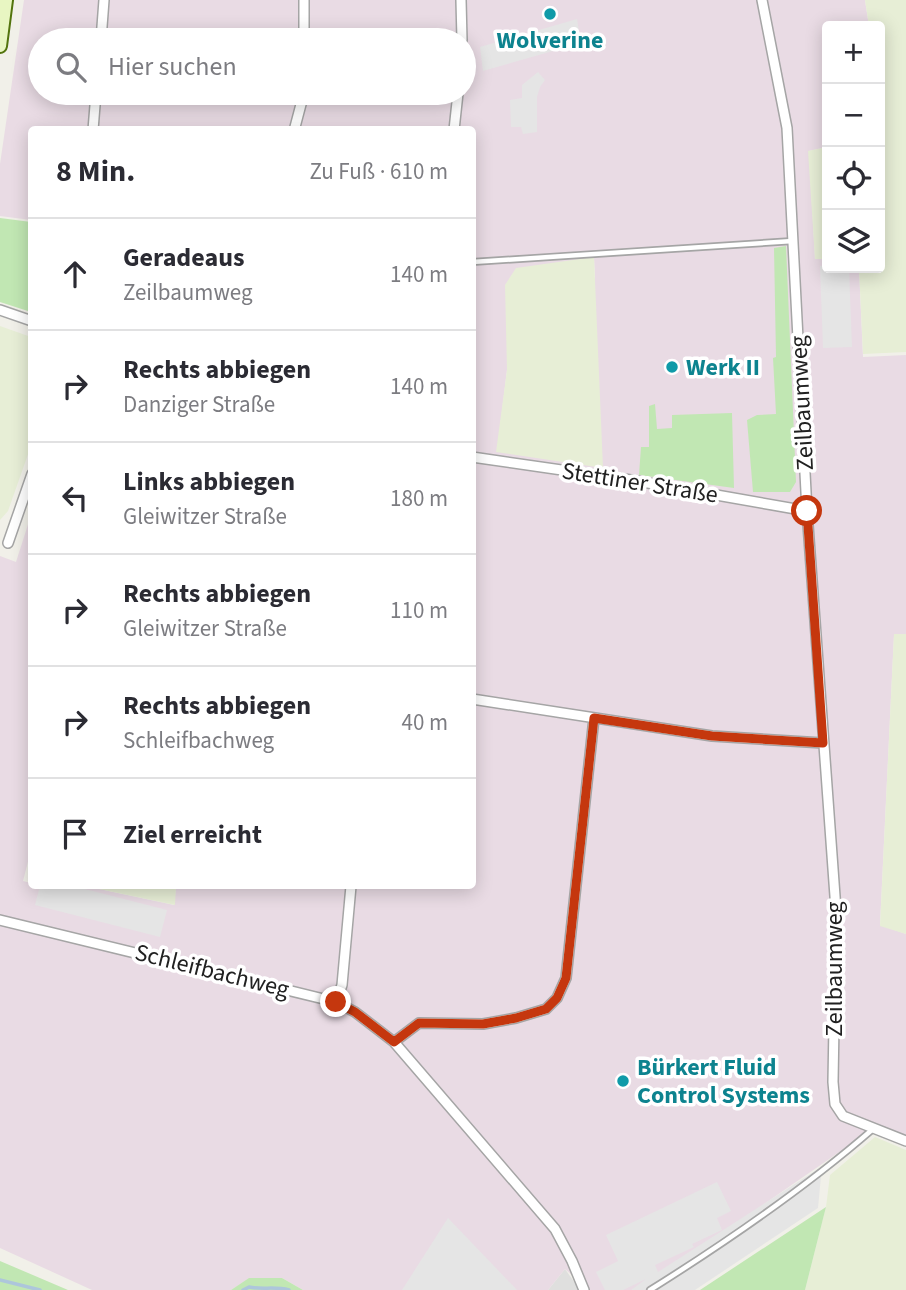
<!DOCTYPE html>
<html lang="de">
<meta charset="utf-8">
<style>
body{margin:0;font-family:"Source Sans 3",sans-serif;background:#f7f7f7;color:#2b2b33}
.controls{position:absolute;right:21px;top:21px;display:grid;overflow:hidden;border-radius:7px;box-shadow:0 4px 18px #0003}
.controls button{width:63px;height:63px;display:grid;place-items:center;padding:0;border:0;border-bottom:2px solid #e1e1e2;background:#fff;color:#2b2b33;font:35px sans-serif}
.stop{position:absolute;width:21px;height:21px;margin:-16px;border:5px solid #c5370e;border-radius:50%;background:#fff}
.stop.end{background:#c5370e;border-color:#fff;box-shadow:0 2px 7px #0008}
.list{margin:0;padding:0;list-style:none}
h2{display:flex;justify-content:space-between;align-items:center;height:91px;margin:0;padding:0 28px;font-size:30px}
h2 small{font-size:23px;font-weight:400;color:#7c7c81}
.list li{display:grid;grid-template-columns:46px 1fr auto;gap:21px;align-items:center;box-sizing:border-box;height:112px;padding:0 28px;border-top:2px solid #e1e1e2}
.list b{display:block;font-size:26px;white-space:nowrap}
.list p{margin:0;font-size:23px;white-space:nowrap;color:#7c7c81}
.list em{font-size:23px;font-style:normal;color:#7c7c81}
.icon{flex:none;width:38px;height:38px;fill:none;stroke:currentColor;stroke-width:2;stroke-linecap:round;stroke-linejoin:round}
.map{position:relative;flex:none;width:906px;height:1290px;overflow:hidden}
.search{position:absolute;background:#fff;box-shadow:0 4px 18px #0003;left:28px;top:28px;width:448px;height:77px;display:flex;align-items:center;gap:18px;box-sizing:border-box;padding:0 24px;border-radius:38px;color:#7c7c81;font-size:26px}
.panel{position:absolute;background:#fff;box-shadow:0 4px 18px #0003;left:28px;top:126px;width:448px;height:763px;border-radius:7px}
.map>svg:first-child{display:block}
</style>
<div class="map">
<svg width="906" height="1290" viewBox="0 0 906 1290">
<rect width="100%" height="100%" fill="#f1f0e9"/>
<path fill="#dfdfde" d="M565 1269 580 1290H548Z"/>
<path fill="#e9dbe4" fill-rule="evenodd" d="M24 0H865L869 26H827V147L809 151 815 259H827V268H859L863 357 906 355V634L894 635 880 925 906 934V1141L874 1128 659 1277 636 1290H588L565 1269 548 1290H303L282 1278H250L231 1290H92L0 1248V556L16 562 31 515 32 846 23 881 31 883 32 886H85L174 905 176 886H472V130H32L31 220 0 216V164ZM40 40H464V93H40ZM594 258 595 277 497 452 507 370Z"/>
<path fill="#e7eed6" d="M865 0H906V352L863 354 859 268H880V26H869Z
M827 147V259H815L808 151Z
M594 257 603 468 496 452 507 370 505 285 516 268Z
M0 326 31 337 32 443 8 511 0 520Z
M894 634H906V934L880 926Z
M85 886H176L175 905Z
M875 1137 906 1150V1290H805L826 1207 830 1175Z"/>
<path fill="#c1e7b3" d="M0 218 31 222V312L0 302Z
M786 246 796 482 790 492H753L747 420 757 415 776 414 773 358 776 357 774 248Z
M655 404 657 429 672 428V415L732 413 734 488 639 475 641 447H649V406Z
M826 1207 805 1290H700Z
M0 1261 68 1290H0Z
M249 1278H282L303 1290H231Z"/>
<path fill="#e5e5e5" d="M577 19 581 43 483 71 480 47Z
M538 72 545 80 540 87 537 97V132L523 134 521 127H511L510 100 522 98V85Z
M820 266 849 268 852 347 823 348Z
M40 886H73L167 910 160 937 35 905Z
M818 1169 821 1176 818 1208 695 1290H631L646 1279 623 1290H605L596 1272 618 1261 606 1235 717 1182 731 1211 717 1218 722 1230 692 1244 694 1247 655 1265 658 1272Z
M448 1218 517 1290H402Z"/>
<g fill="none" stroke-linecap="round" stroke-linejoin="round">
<path stroke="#adc6db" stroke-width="3.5" d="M0 1280 40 1290
M243 1290 249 1287C263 1290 275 1286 289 1290"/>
<g stroke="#a5a5a5" stroke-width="8">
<path id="lane" d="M472 262 793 241
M650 1290C728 1241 804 1189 873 1129"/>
</g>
<g stroke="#a5a5a5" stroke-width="12">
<path id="street" d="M461 0 462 40
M762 0 787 128 807 511 836 910 833 1082 835 1104 843 1116 906 1141
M101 40 104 0
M304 40V0
M295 127 304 93
M93 130 96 93
M454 130 458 93
M0 310 32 321
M472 457 631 480 807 511
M8 543 32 474
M472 699 712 736 823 743
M0 920 336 1002 355 1012 394 1042 555 1229 572 1261 584 1290
M336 1002 342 985 351 886
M394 1042 419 1023 483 1024 516 1018 546 1009 557 998 566 978 594 718"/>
</g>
<g stroke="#52740d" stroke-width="16">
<path id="secondary" d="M0 46 6 0"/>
</g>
<use href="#lane" stroke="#fff" stroke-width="4.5"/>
<use href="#street" stroke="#fff" stroke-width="9"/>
<use href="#secondary" stroke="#e8f6c2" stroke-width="12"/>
</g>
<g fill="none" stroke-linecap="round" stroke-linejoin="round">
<path stroke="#c5370e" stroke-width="9" d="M336 1002 355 1012 394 1042 419 1023 483 1024 516 1018 546 1009 557 998 566 978 594 718 712 736 823 743 807 511"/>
</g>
<g fill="#0f9aa8" stroke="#fff" stroke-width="2.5">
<circle cx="550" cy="14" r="7"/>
<circle cx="672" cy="367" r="7"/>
<circle cx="623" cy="1081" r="7"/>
</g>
<g text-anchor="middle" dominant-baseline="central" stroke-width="7" stroke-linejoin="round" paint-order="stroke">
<g font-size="24" font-weight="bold" fill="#0d838f" stroke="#fff" text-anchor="start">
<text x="550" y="40" text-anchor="middle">Wolverine</text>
<text x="686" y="367">Werk II</text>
<text x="637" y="1067">Bürkert Fluid<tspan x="637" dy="28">Control Systems</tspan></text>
</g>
<g font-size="24" fill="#212121" stroke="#fff">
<text transform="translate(802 403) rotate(-93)">Zeilbaumweg</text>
<text transform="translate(640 483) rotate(9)">Stettiner Straße</text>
<text transform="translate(834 969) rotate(-90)">Zeilbaumweg</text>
<text transform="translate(212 971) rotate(14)">Schleifbachweg</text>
</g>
</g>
</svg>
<div class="controls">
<button>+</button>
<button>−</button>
<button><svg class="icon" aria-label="locate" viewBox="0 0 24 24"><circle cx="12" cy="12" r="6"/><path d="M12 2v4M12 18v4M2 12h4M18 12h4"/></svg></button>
<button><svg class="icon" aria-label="layers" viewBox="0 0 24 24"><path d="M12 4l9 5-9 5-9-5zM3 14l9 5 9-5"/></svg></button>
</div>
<div class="stop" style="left:807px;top:511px"></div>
<div class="stop end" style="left:336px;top:1002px"></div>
<div class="search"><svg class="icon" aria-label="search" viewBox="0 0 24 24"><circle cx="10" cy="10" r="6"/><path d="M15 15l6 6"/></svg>Hier suchen</div>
<section class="panel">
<h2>8 Min.<small>Zu Fuß · 610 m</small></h2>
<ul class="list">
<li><svg class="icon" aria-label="ahead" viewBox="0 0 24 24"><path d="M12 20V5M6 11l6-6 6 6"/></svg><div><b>Geradeaus</b><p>Zeilbaumweg</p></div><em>140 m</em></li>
<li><svg class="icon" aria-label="right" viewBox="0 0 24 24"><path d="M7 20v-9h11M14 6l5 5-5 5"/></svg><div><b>Rechts abbiegen</b><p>Danziger Straße</p></div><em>140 m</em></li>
<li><svg class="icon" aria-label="left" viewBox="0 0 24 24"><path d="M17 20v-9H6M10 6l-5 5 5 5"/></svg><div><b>Links abbiegen</b><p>Gleiwitzer Straße</p></div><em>180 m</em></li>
<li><svg class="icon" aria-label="right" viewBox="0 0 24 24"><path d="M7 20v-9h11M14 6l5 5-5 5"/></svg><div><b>Rechts abbiegen</b><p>Gleiwitzer Straße</p></div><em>110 m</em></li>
<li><svg class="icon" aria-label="right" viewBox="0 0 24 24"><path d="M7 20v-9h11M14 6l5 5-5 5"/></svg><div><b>Rechts abbiegen</b><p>Schleifbachweg</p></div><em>40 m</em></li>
<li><svg class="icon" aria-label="arrive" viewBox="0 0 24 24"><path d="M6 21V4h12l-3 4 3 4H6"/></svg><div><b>Ziel erreicht</b></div></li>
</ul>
</section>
</div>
